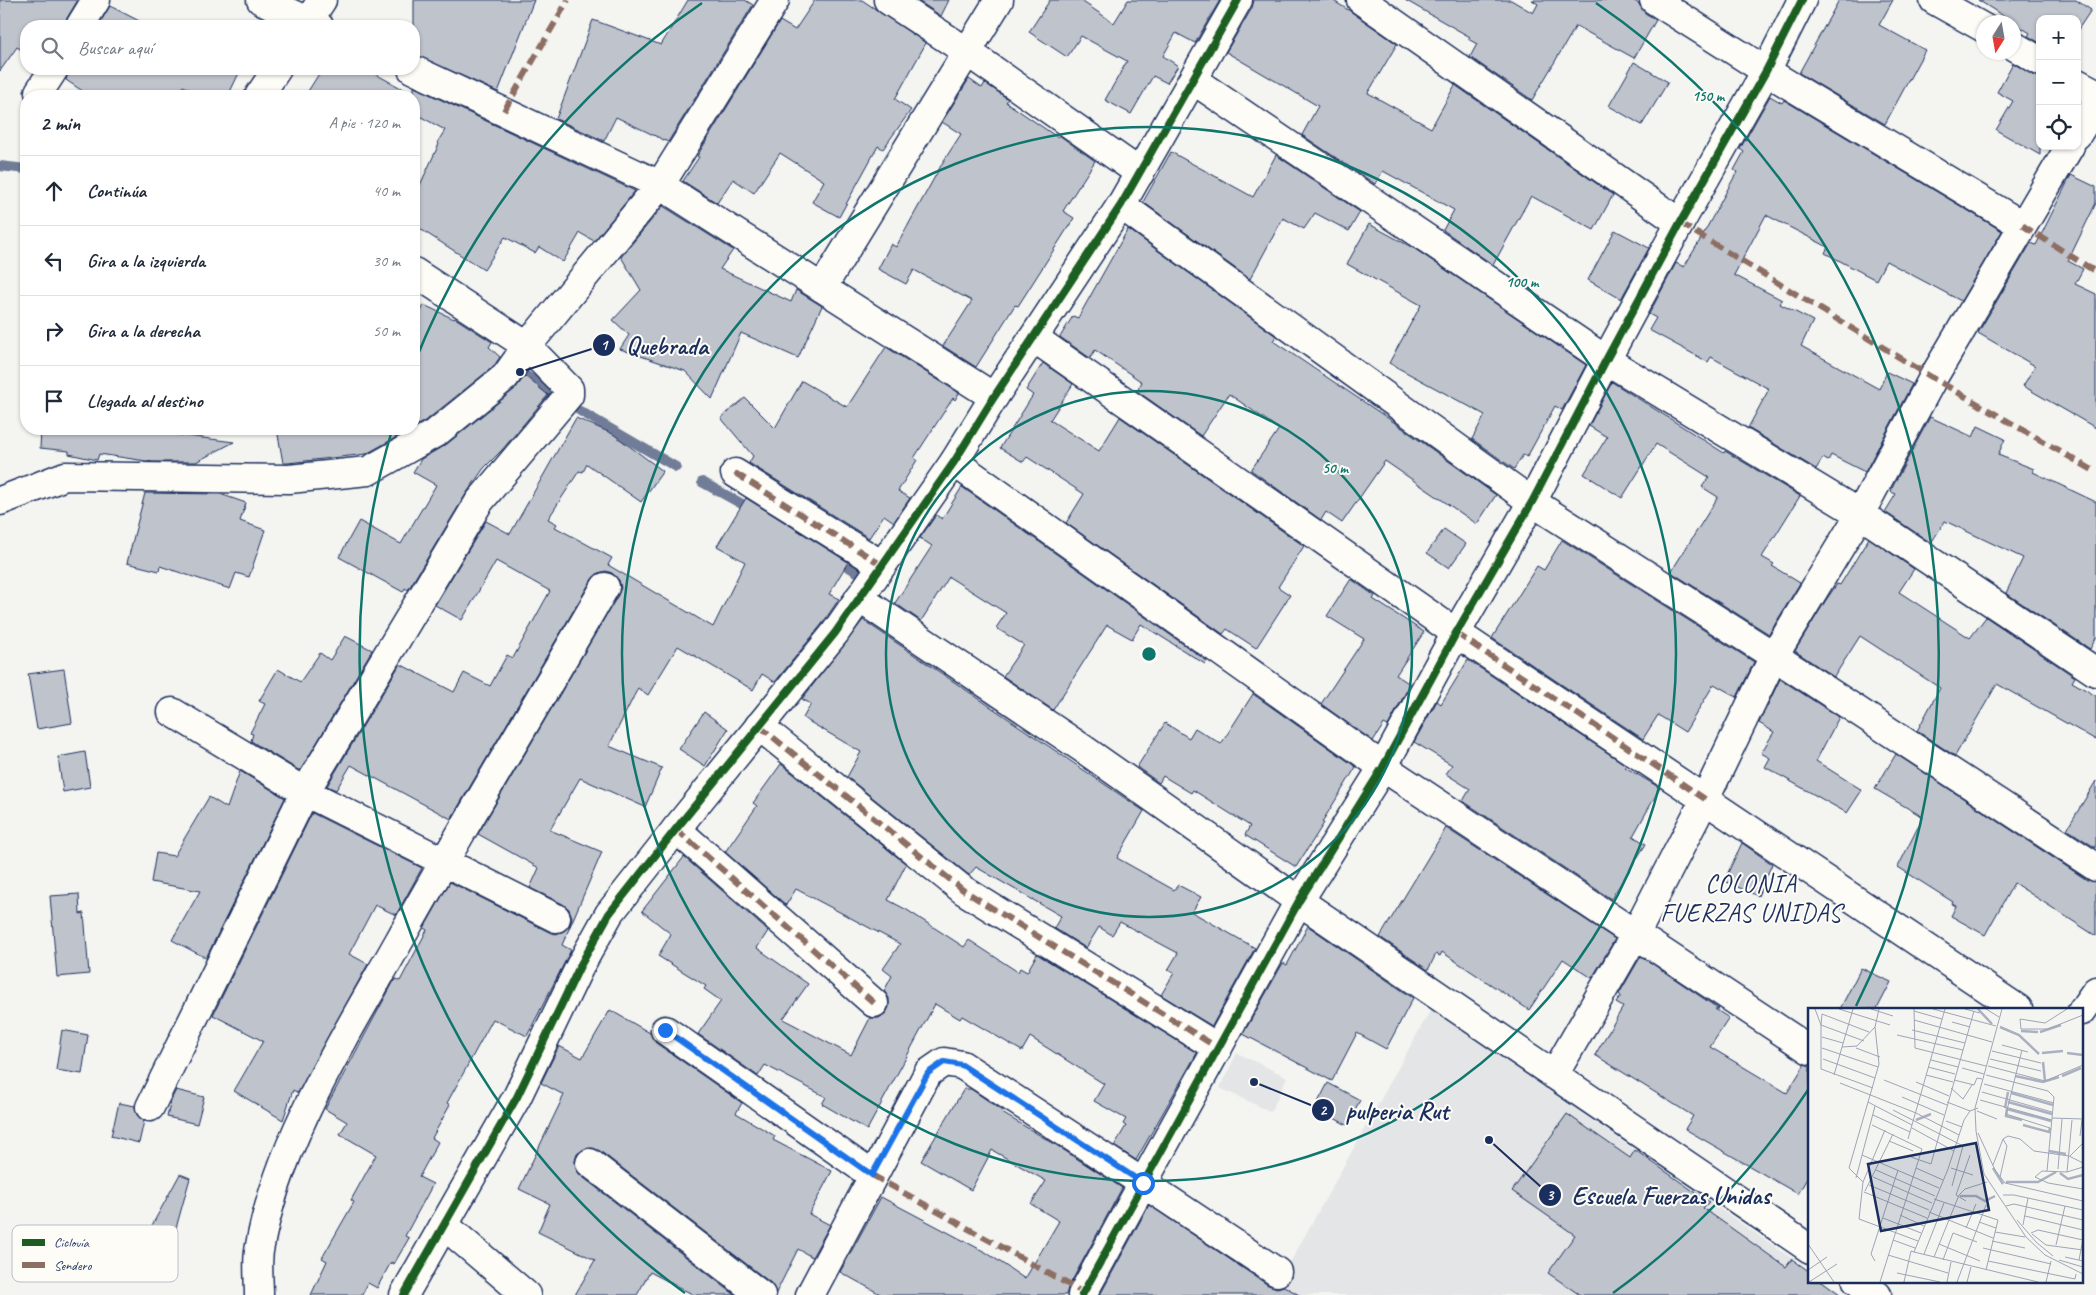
<!DOCTYPE html>
<html lang="es">
<meta charset="utf-8">
<style>
body{margin:0;font-family:Caveat,sans-serif;background:#f2f2f3;color:#1f2937}
.controls{position:absolute;right:15px;top:15px;display:grid;overflow:hidden;border-radius:10px;box-shadow:0 1px 4px #0004}
.controls button{width:45px;height:45px;display:grid;place-items:center;padding:0;border:0;border-bottom:1px solid #e0e1e3;background:#fff;color:#1f2937;font:25px sans-serif}
.compass{position:absolute;left:1976px;top:15px;width:45px;height:45px;border-radius:50%;background:#fff;box-shadow:0 1px 4px #0004;rotate:191deg}
.stop{position:absolute;width:15px;height:15px;margin:-11px;border:4px solid #1a73e8;border-radius:50%;background:#fff}
.stop.end{background:#1a73e8;border-color:#fff;box-shadow:0 1px 5px #0008}
.list{margin:0;padding:0;list-style:none}
h2{display:flex;justify-content:space-between;align-items:center;height:65px;margin:0;padding:0 20px;font-size:21px}
h2 small{font-size:16px;font-weight:400;color:#747a83}
.list li{display:grid;grid-template-columns:32px 1fr auto;gap:15px;align-items:center;box-sizing:border-box;height:70px;padding:0 20px;border-top:1px solid #e0e1e3}
.list b{display:block;font-size:19px;white-space:nowrap}
.list em{font-size:16px;font-style:normal;color:#747a83}
.icon{flex:none;width:28px;height:28px;fill:none;stroke:currentColor;stroke-width:2;stroke-linecap:round;stroke-linejoin:round}
.map{position:relative;flex:none;width:2096px;height:1295px;overflow:hidden}
.search{position:absolute;background:#fff;box-shadow:0 1px 4px #0004;left:20px;top:20px;width:400px;height:55px;display:flex;align-items:center;gap:12px;box-sizing:border-box;padding:0 18px;border-radius:20px;color:#747a83;font-size:19px}
.panel{position:absolute;background:#fff;box-shadow:0 1px 4px #0004;left:20px;top:90px;width:400px;height:345px;border-radius:20px}
.map>svg:first-child{display:block}
</style>
<div class="map">
<svg width="2096" height="1295" viewBox="0 0 2096 1295">
<rect width="100%" height="100%" fill="#f4f4f1"/>
<filter id="ink" filterUnits="userSpaceOnUse"><feTurbulence type="fractalNoise" baseFrequency=".02" numOctaves="2"/><feDisplacementMap in="SourceGraphic" scale="10" xChannelSelector="R" yChannelSelector="G"/><feConvolveMatrix kernelMatrix="1 2 1 2 8 2 1 2 1" color-interpolation-filters="sRGB"/></filter>
<g filter="url(#ink)">
<path fill="#e4e5e6" d="M1431 1009 1810 1271V1281H1824L1844 1295H1272Z
M1237 1053 1287 1077 1271 1112 1220 1088Z"/>
<g fill="none" stroke-linecap="round" stroke-linejoin="round">
<path stroke="#717c98" stroke-width="10" d="M0 166 26 169
M515 372H520L555 394
M580 411 676 467
M702 482 753 510
M834 558 857 572"/>
</g>
<path fill="#bfc3cc" stroke="#1b2f5e" d="M0 0H78L67 18 64 26H26V53L17 47 0 71Z
M414 0H534L498 92 414 54Z
M688 0H745L753 5 668 142 616 117 604 141 556 119 593 20 661 45Z
M815 0H862L926 43 895 99 911 110 883 149 878 146 839 217 812 202 824 181 780 153 754 193 733 179 717 203 683 181 699 157 697 156 780 21 795 30Z
M917 0H949L941 16Z
M1050 0H1080L1114 23 1128 0H1220L1195 43 1176 33 1163 56 1178 66 1167 83 1153 76 1131 114 1105 100 1127 61 1081 36 1067 57 1029 32Z
M1254 0H1332L1350 11 1397 44 1368 93 1431 128 1455 85 1613 195 1594 230 1531 196 1493 265 1443 230 1454 210 1383 171 1375 184 1302 135 1318 106 1226 52 1252 8Z
M1405 0H1511L1533 13 1538 4 1532 0H1633L1639 4 1645 13 1656 20 1634 58 1576 26 1532 100 1470 57 1477 44 1468 39 1470 37Z
M1839 0H1893L1879 25 1925 50 1885 124 1799 73Z
M1978 0H2076L2091 10 2077 31V19H2040V43L2028 36 2030 33Z
M110 6 149 26H98Z
M1634 62 1668 82 1642 125 1609 106Z
M2013 63 2032 75 2040 77V155L1996 130 2013 101 1997 92Z
M69 69H230L239 73 228 96H203L183 86 176 96H90L66 80Z
M322 69H366L414 95V87L635 191 594 241 580 233 563 262 539 247 535 253 505 237 484 270 414 225V198L439 144 437 143 445 130 414 113V96H305Z
M969 79 982 88 985 83 1008 99 1006 102 1057 137 1059 135 1095 161 1063 211 1074 218 1018 306 1015 305 976 367 943 346 972 301 914 270 906 284 878 269 891 244 896 247 943 162 961 134 942 122Z
M1770 96 1782 103 1784 100 2002 231 1961 301 1886 261 1876 280 1825 253 1828 247 1766 215 1734 275 1782 300 1780 304 1813 321 1801 346 1879 389 1887 372 1912 384 1865 472 1831 455 1828 461 1823 458 1816 469 1748 428 1769 389 1711 357 1708 362 1649 330 1656 318 1649 314 1676 263 1684 267 1699 242 1737 172 1734 170 1744 152 1740 149Z
M1171 152 1253 197 1276 155 1360 212 1349 231 1315 213 1304 229 1283 218 1250 279 1143 202Z
M2071 175 2096 187V203L2068 261 2083 269 2075 284 2096 294V428L2023 386 2035 366 1978 333 2031 243 2036 245Z
M663 206 733 250 720 269 791 302 796 290 822 306 798 358 741 333 712 399 685 371 620 349 629 335 613 320 641 290 621 257Z
M1369 224 1415 249 1586 365 1562 410 1555 406 1527 457 1523 455 1514 469 1472 439 1485 415 1389 363 1421 305 1347 264Z
M1128 229 1276 336 1273 341 1398 425 1496 495 1477 524 1385 461 1342 523 1326 512 1321 520 1251 470 1279 429 1229 394 1201 436 1137 391 1142 382 1095 350 1090 358 1060 337 1073 316 1078 318Z
M1615 230 1649 248 1621 299 1588 280Z
M424 305 454 319 455 318 492 342 489 347 500 357 494 366 428 419 414 427V326Z
M886 347 959 393 955 400 953 398 914 458 917 460 898 491 910 498 894 522 884 515 869 538 749 463 753 456 721 418 745 398 775 428 802 381 847 407Z
M1043 363 1073 384 1050 420 1099 451 1120 417 1304 546 1278 587 1290 595 1256 648 1227 629 1223 634 1066 523 1084 494 1027 457 1023 462 1000 448 1033 395 1026 390Z
M525 376 548 395 502 450 484 468 466 494 408 590 405 588 403 592 339 557 359 521 401 544 436 485 413 472 421 459 447 444 515 389Z
M1612 382 1724 453 1725 451 1800 496 1762 557 1774 564 1772 566 1800 583 1769 634 1671 572 1718 497 1702 487 1709 477 1656 444 1622 498 1584 474 1607 437 1589 426Z
M1930 417 1973 437 1978 426 2005 439 1998 455 2034 469 2033 472 2096 502V638L2090 649 2006 593 2023 558 1945 521 1931 543 1885 512 1896 494 1891 492 1893 486Z
M576 418 613 434 663 471 641 502 587 464 583 472 579 471 548 519 557 524 555 527 612 558 608 565 713 627 745 562 717 546 746 498 848 562 829 594 839 599 822 624 775 682 762 674 753 690 678 646 648 695 638 688 609 746 662 768 645 807 580 778 550 830 602 852 562 945 571 950 527 1036 493 1019 447 1103 450 1105 432 1138 438 1142 419 1177 433 1184 405 1236 409 1238 394 1264 391 1262 377 1288 368 1283 362 1295H311L327 1261 322 1258 354 1202 351 1200 376 1155 340 1134 347 1122 325 1109 395 979 400 981 427 930 424 928 450 882 549 932 556 934 564 931 570 925 572 917 569 909 563 904 530 888 539 868 478 834 618 595 621 588 619 580 612 573 606 571 598 573 592 579 451 819 351 765 336 790 327 786 400 664 454 692 464 673 490 686 507 655 513 658 550 591 496 561 462 620 435 605 486 521 510 534Z
M41 429H133L234 442 196 462H153L99 454 97 460 69 454V451L40 448Z
M277 429H411L366 454 288 463H283Z
M962 487 1207 661 1205 664 1141 624 1132 639 1107 625 1053 710 1003 676 1024 645 996 628 1006 613 949 577 921 621 895 603 932 546 920 538 936 515 942 519Z
M145 493 220 494 246 503 240 521 265 530 249 577 236 573 230 589 160 566 159 571 127 563Z
M1444 529 1466 544 1449 568 1427 553Z
M1869 538 1914 569 1899 592 1970 638 1986 617 2075 677 2072 682 2096 696V740L1997 684 1955 756 1917 731 1940 688 1860 636 1834 677 1795 651 1826 600 1837 584 1840 585Z
M1562 540 1754 662 1737 697 1714 684 1685 732 1658 715 1643 739 1492 638 1537 566 1544 570Z
M1351 579 1375 596 1373 599 1424 632 1396 675 1410 684 1388 726 1384 724 1373 741 1321 704 1364 639 1327 616Z
M863 620 1144 811 1117 858 1174 890 1178 885 1201 897 1192 912 1255 948 1212 1026 1161 995 1174 973 1168 970 1178 953 1120 922 1112 935 1099 927 1086 948 1054 928 1061 916 976 867 969 875 847 777 861 752 803 718 811 704 802 699Z
M345 636 372 650 300 771 251 741 253 734 250 733 265 704 259 701 278 669 300 682 320 653 330 660Z
M1468 660 1626 765 1625 767 1660 788 1633 836 1646 844 1611 899 1463 801 1470 789 1446 774 1452 765 1414 742 1437 701 1441 704Z
M64 669 72 723 37 729 28 674Z
M1780 679 1839 717 1816 761 1862 790 1847 813 1765 767 1770 758 1761 753 1774 732 1759 723Z
M1253 694 1356 767 1322 822 1324 823 1296 867 1245 835 1250 826 1193 790 1191 793 1163 776 1159 783 1137 767 1165 723 1189 738 1195 728 1221 744Z
M704 712 728 729 705 766 679 749Z
M85 752 90 787 63 792 58 757Z
M1896 754 2087 880 2096 882V936L2014 883 1985 935 1951 916 1956 906 1952 904 1953 902 1898 867 1923 817 1875 789Z
M781 764 906 864 888 900 907 910 964 947 969 940 1018 972 1020 968 1027 972 1037 954 1197 1053 1136 1160 1114 1146 1126 1126 1123 1124 1126 1119 1094 1101 1104 1084 1030 1037 1022 1051 962 1016 960 1019 935 1004 867 1130 822 1104 826 1097 765 1065 758 1076 698 1034 721 1001 704 989 706 986 658 956 671 934 642 911 684 857 768 931 757 948 808 984 783 1019 851 1055 870 1018H879L886 1013 889 1007V998L884 991 892 976 883 969 900 944 796 889 786 905 725 852 757 806 753 803Z
M240 771 285 798 206 958 172 940 200 891 151 882 156 853 174 856 209 797 227 808Z
M2096 781V848L2067 829Z
M312 813 422 868 396 915 375 905 349 954 368 964 298 1093 293 1090 283 1120 234 1091 263 1041 213 1015Z
M1446 828 1615 939 1592 978 1563 959 1529 1010 1442 952 1440 956 1436 954 1428 970 1380 937Z
M1742 843 1772 864 1758 896 1724 881Z
M79 894 80 914 84 913 89 974 57 977 50 896Z
M1308 926 1413 998 1386 1049 1357 1033 1332 1081 1243 1034 1283 963 1287 965Z
M1641 956 1719 1009H1715L1729 1018 1710 1047 1787 1093 1805 1064 1810 1066V1173L1798 1194 1685 1129 1693 1116 1595 1055 1623 1007 1616 1003 1621 996 1619 994Z
M1861 968 1891 982 1877 1009H1840Z
M610 1010 650 1033 656 1043 742 1103 736 1113 775 1136 773 1140 832 1171 809 1214 830 1225 812 1257 798 1249 776 1293 771 1283 600 1151 593 1148 584 1149 577 1154 575 1161 576 1169 580 1175 735 1295H694L650 1272 637 1295H575L595 1260 538 1232 550 1204 519 1189 564 1095 541 1083 559 1046 582 1058Z
M62 1030 88 1035 82 1074 56 1070Z
M1328 1083 1360 1100 1347 1125 1315 1108Z
M964 1089H971L1003 1111 1002 1113 1053 1143 1122 1188 1068 1288 1066 1295H882L840 1272 881 1197 987 1253 1025 1279 1059 1221 1031 1204 1046 1181 992 1150 971 1190 921 1161Z
M176 1090 204 1097 197 1124 167 1117 171 1100Z
M119 1103 135 1106 137 1115 144 1121 139 1143 111 1136Z
M1567 1114 1630 1158 1635 1150 1709 1202 1703 1208 1786 1267 1792 1259 1810 1272V1281H1822L1841 1295H1580L1548 1273 1575 1235 1512 1191Z
M180 1174 190 1178 171 1246 176 1249 161 1275 133 1260Z
M1149 1205 1268 1285 1277 1288 1284 1286 1299 1295H1100Z"/>
<g fill="none" stroke-linecap="round" stroke-linejoin="round">
<g stroke="#1b2f5e" stroke-width="31">
<path id="minor" d="M261 0 319 26
M888 0 966 51 1140 173
M1361 0 1680 223
M1654 0 1766 71 2022 225
M1934 0 1984 28
M80 26 96 0
M305 26 322 0
M2014 46 2040 61
M412 69 660 185 994 397
M1193 80 1606 360 1860 514 2096 672
M2077 83 2096 93
M39 92 54 69
M259 96 277 69
M2077 135 2096 104
M1121 205 1532 502 1774 656 2096 867
M822 288 999 0
M1034 338 1456 633 2018 1009
M954 462 1383 767 1810 1050
M735 473 882 565
M0 501 65 476 289 479 368 471 437 432 505 377 527 346 660 185 775 0
M859 598 1082 748 1299 901 1810 1249
M172 712 305 792 556 918
M759 726 963 890 1218 1048
M676 829 874 1003
M2082 1011 2096 991
M665 1030 872 1175
M1554 1075 1635 935 1705 799 1774 656 1860 514 1933 378 2070 146
M150 1107 305 792 479 502 569 395V389L527 346 414 272
M590 1163 761 1295
M444 1225 526 1295
M1857 1281 1877 1295
M259 1295C259 1281 257 1265 259 1251 277 1143 345 1037 398 943 465 823 536 706 605 587
M1082 1295 1143 1183 1277 1272"/>
</g>
<g stroke="#1b2f5e" stroke-width="31">
<path id="tertiary" d="M404 1295 517 1097 580 966 609 914 676 829 835 633 954 462 994 397 1121 205 1238 0
M810 1295 928 1073 944 1062 962 1065 1143 1183 1299 901 1383 767 1456 633 1532 502 1606 360 1680 223 1766 71 1802 0"/>
</g>
<use href="#minor" stroke="#fdfcf7" stroke-width="28"/>
<use href="#tertiary" stroke="#fdfcf7" stroke-width="28"/>
<path stroke="#8d6e63" stroke-width="6" stroke-dasharray="12 6" stroke-linecap="butt" d="M504 111 568 0
M1680 223 1933 378 2096 472
M2022 225 2096 272
M735 473 882 565
M1456 633 1705 799
M759 726 963 890 1218 1048
M676 829 874 1003
M872 1175 1084 1293"/>
<g stroke="#fdfcf7" stroke-width="11">
<path id="cycleway" d="M404 1295 517 1097 580 966 609 914 676 829 835 633 954 462 994 397 1121 205 1238 0
M1082 1295 1299 901 1383 767 1456 633 1532 502 1606 360 1680 223 1766 71 1802 0"/>
</g>
<use href="#cycleway" stroke="#1b5e20" stroke-width="8"/>
</g>
</g>
<g fill="none" stroke-linecap="round" stroke-linejoin="round" filter="url(#ink)">
<path stroke="#1a73e8" stroke-width="6" d="M665 1030 872 1175 928 1073 944 1062 962 1065 1143 1183"/>
</g>
<g fill="none" stroke="#0f766e" stroke-width="2.5">
<circle cx="1149" cy="654" r="263"/>
<circle cx="1149" cy="654" r="527"/>
<path d="M1808 1090A790 790 0 0 1 1613 1293M685 1293A790 790 0 0 1 392 430M414 364A790 790 0 0 1 702 3M1596 3A790 790 0 0 1 1856 1006"/>
</g>
<g text-anchor="middle" dominant-baseline="central" stroke-width="4" stroke-linejoin="round" paint-order="stroke">
<g font-size="25" letter-spacing="1" fill="#1b2f5e" stroke="#fdfcf7">
<text x="1751" y="884">COLONIA<tspan x="1751" dy="29">FUERZAS UNIDAS</tspan></text>
</g>
</g>
<g transform="translate(1808 1008)">
<rect width="275" height="275" fill="#f4f4f1"/>
<path fill="none" stroke="#aab0bf" stroke-width="2.5" d="M170 1 184 16M192 19 211 27 231 46M213 23 230 24M232 24 253 17M234 45 255 43M259 45 275 47M235 54 237 73M207 68 235 74 251 69M254 68 273 60M203 85 245 97M200 94 244 106M197 100 200 84M108 112 123 106M214 112 198 108 199 101 243 113M215 117 241 124 242 120M241 143 258 146M185 160 195 176M252 165 260 171 275 167M198 174H230L248 164M152 188H168L177 193 187 188"/>
<path fill="none" stroke="#9da5b6" stroke-width="1" d="M7 1 13 17V61L65 80M31 1 82 17M63 1 85 8M71 1 67 19 71 56 41 160 55 174 51 211 110 233M106 1 107 40 178 58M125 1 188 18M157 1 172 5M178 1 191 9M194 1 167 100 168 123 176 166 218 229 237 247 275 266M259 1 237 15 212 11 213 21H240L275 7M106 3 134 11M106 12 184 34M144 14 162 19M104 22 157 35M89 27 155 42M14 29 35 35M56 33 13 17 14 6 61 24M194 37 220 44M34 39 49 38 67 19M14 40 70 59M48 40 72 49M214 42 198 106 242 120M184 43 233 55M15 51 67 70M182 51 233 63M123 52 150 59M180 58 237 73 275 57M120 59 147 66M154 60 176 66M26 67 45 1M118 67 145 74M178 67 240 83 246 89 239 163M76 72 139 97M146 72 166 77 169 70 174 71M108 74 141 88M32 75 108 105 151 127M176 76 246 95M143 80 155 91 164 77M174 84 244 104M94 89 136 107M172 92 244 112M60 94 104 117M139 94 162 103M85 102 155 138 144 178M169 103 189 111M65 107 102 124M244 110 275 111M138 113 154 119M64 117 114 141 72 274M104 120 146 143M170 125 187 162 197 175 275 193M272 128 274 112M100 131 137 1M81 133 105 143M54 147 131 180M262 148 275 135M103 149 123 156 166 3M185 157 195 131M275 159 259 164 234 163 227 169 240 175 275 181M108 160 135 172M143 160 165 167M250 161 254 111M68 162 127 188M259 164 264 112M65 169 124 195M192 169 199 138 195 131 200 128 212 131 226 143 261 148 275 155M48 170 67 98M55 174 77 122M61 177 121 202M57 183 85 126M56 184 119 210M195 187H206L275 202M126 191 190 212 178 262M158 193 148 187 162 147M198 198 206 196 275 212M121 204 185 230M92 207 116 218M217 208 275 222M75 210 113 225M209 212 228 234 245 248M171 214 188 220M215 217 220 190M158 220 168 196M187 224 217 229M223 225 230 222 275 232M224 226 238 237 275 242M85 232 107 240M184 233 217 240M0 236 26 274M131 236 172 253M248 237 257 198M175 240 243 256M106 244 230 274M116 246 136 195M80 247 140 265M126 249 151 187 157 181 179 174M257 249 275 253M135 252 145 225 169 234M251 252 275 259M271 252 275 231M67 253 63 246 90 162M180 253 267 271 268 266M0 262 19 249M89 265 132 274M1 274 29 256M96 274 103 243 106 244 140 161 156 112 162 103 170 100M139 274 143 254M149 274 178 197M159 274 163 259M238 274 243 253"/>
<path fill="#1b2f5e" fill-opacity="0.15" stroke="#1b2f5e" stroke-width="2.5" d="M168 135 181 202 73 223 60 156Z"/>
<rect width="275" height="275" fill="none" stroke="#1b2f5e" stroke-width="2.5"/>
</g>
<rect x="12" y="1225" width="166" height="57" rx="8" fill="#fdfcf7" stroke="#b9bec9" stroke-width="1"/>
<rect x="22" y="1239" width="23" height="7" fill="#1b5e20"/>
<rect x="22" y="1262" width="23" height="6" fill="#8d6e63"/>
<g font-size="14" fill="#1b2f5e">
<text x="54" y="1247">Ciclovía</text>
<text x="54" y="1270">Sendero</text>
</g>
<circle cx="1149" cy="654" r="8" fill="#0f766e" stroke="#fdfcf7" stroke-width="2.5"/>
<g font-size="15" text-anchor="middle" font-weight="bold" fill="#0f766e" stroke="#fdfcf7" stroke-width="4" stroke-linejoin="round" paint-order="stroke">
<text x="1708" y="101">150 m</text>
<text x="1522" y="287">100 m</text>
<text x="1335" y="473">50 m</text>
</g>
<path fill="none" stroke="#1b2f5e" stroke-width="2" d="M520 372L604 345M1254 1082L1323 1110M1489 1140L1550 1195"/>
<g fill="#1b2f5e" stroke="#fdfcf7" stroke-width="2">
<circle cx="520" cy="372" r="5"/>
<circle cx="1254" cy="1082" r="5"/>
<circle cx="1489" cy="1140" r="5"/>
<circle cx="604" cy="345" r="12"/>
<circle cx="1323" cy="1110" r="12"/>
<circle cx="1550" cy="1195" r="12"/>
</g>
<g font-size="15" text-anchor="middle" font-weight="bold" fill="#fff">
<text x="604" y="350">1</text>
<text x="1323" y="1115">2</text>
<text x="1550" y="1200">3</text>
</g>
<g font-size="25" text-anchor="middle" font-weight="bold" fill="#1b2f5e" stroke="#fdfcf7" stroke-width="4" stroke-linejoin="round" paint-order="stroke">
<text x="667" y="354">Quebrada</text>
<text x="1397" y="1119">pulperia Rut</text>
<text x="1671" y="1204">Escuela Fuerzas Unidas</text>
</g>
</svg>
<div class="controls">
<button>+</button>
<button>−</button>
<button><svg class="icon" aria-label="locate" viewBox="0 0 24 24"><circle cx="12" cy="12" r="6"/><path d="M12 2v4M12 18v4M2 12h4M18 12h4"/></svg></button>
</div>
<svg class="compass" viewBox="-18 -18 36 36"><path d="M0-13l5 13h-10z" fill="#e53935"/><path d="M0 13l5-13h-10z" fill="#747a83"/></svg>
<div class="stop" style="left:1143px;top:1183px"></div>
<div class="stop end" style="left:665px;top:1030px"></div>
<div class="search"><svg class="icon" aria-label="search" viewBox="0 0 24 24"><circle cx="10" cy="10" r="6"/><path d="M15 15l6 6"/></svg>Buscar aquí</div>
<section class="panel">
<h2>2 min<small>A pie · 120 m</small></h2>
<ul class="list">
<li><svg class="icon" aria-label="ahead" viewBox="0 0 24 24"><path d="M12 20V5M6 11l6-6 6 6"/></svg><div><b>Continúa</b></div><em>40 m</em></li>
<li><svg class="icon" aria-label="left" viewBox="0 0 24 24"><path d="M17 20v-9H6M10 6l-5 5 5 5"/></svg><div><b>Gira a la izquierda</b></div><em>30 m</em></li>
<li><svg class="icon" aria-label="right" viewBox="0 0 24 24"><path d="M7 20v-9h11M14 6l5 5-5 5"/></svg><div><b>Gira a la derecha</b></div><em>50 m</em></li>
<li><svg class="icon" aria-label="arrive" viewBox="0 0 24 24"><path d="M6 21V4h12l-3 4 3 4H6"/></svg><div><b>Llegada al destino</b></div></li>
</ul>
</section>
</div>
